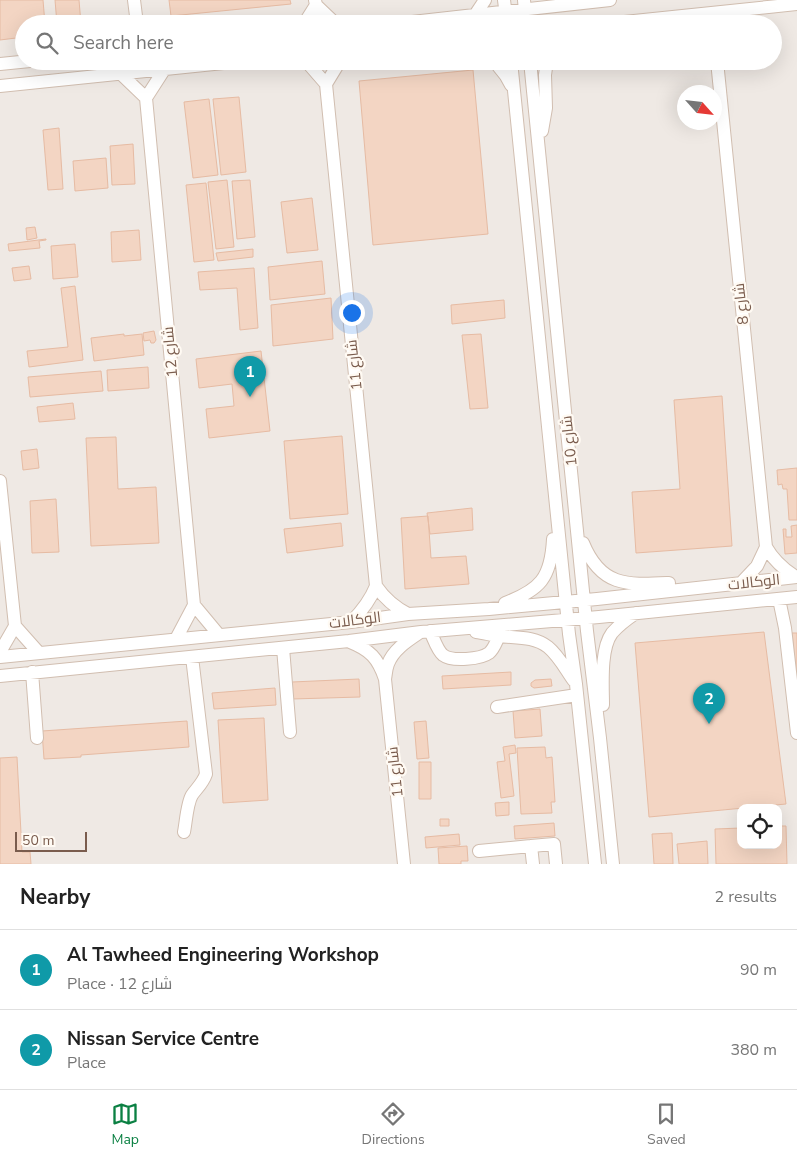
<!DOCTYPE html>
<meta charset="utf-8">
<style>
body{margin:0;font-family:"Nunito Sans",Cairo,sans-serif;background:#f6f6f6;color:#222}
.controls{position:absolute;right:15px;bottom:15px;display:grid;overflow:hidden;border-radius:10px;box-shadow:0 5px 20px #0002}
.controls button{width:45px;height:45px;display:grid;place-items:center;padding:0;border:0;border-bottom:1px solid #e0e0e0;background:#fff;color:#222;font:25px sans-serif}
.compass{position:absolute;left:677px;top:85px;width:45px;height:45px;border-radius:50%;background:#fff;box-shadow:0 5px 20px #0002;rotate:117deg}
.scale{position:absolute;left:15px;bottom:12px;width:72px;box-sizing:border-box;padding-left:5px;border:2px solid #7a5c4d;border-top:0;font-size:14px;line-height:18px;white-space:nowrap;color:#7a5c4d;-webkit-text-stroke:4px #fffaf3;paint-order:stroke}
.you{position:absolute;left:351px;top:312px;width:18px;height:18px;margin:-12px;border:4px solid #fff;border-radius:50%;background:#1a73e8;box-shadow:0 0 0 8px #1a73e833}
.badge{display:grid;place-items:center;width:32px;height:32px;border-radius:50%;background:#0b8043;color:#fff;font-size:16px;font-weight:700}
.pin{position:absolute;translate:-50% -41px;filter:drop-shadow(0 1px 2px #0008)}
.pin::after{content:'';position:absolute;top:26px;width:18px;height:15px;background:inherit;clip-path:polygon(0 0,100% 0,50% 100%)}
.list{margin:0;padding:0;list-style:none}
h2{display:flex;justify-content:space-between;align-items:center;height:65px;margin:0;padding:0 20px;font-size:21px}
h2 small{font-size:16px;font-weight:400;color:#767676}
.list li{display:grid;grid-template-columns:32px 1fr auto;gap:15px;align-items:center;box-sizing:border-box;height:80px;padding:0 20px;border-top:1px solid #e0e0e0}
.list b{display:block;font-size:19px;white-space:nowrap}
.list p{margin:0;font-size:16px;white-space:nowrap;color:#767676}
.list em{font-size:16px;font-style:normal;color:#767676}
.icon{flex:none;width:28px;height:28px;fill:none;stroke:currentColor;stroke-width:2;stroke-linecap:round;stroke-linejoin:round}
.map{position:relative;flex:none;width:797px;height:864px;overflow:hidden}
.search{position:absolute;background:#fff;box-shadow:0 5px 20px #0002;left:15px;right:15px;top:15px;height:55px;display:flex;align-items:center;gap:12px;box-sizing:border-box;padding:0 18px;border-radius:28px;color:#767676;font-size:19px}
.sheet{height:225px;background:#fff}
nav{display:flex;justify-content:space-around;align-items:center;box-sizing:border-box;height:70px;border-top:1px solid #e0e0e0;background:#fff;font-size:14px;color:#767676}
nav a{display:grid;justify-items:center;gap:2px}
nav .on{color:#0b8043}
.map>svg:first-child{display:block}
</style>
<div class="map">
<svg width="797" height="864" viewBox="0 0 797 864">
<rect width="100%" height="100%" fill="#fdf6ec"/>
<path fill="#efe9e4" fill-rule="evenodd" d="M0 0H797V864H0ZM24 24H773V61H24ZM684 92H714V122H684ZM741 808H778V845H741Z"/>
<path fill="#f3d5c3" stroke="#e6bba3" d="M0 0H43L45 24H24V37L0 40Z
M55 0H79L81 24H57Z
M169 0H290L291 4 171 16Z
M473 70 488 234 373 245 359 81Z
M239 97 246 172 221 175 213 99Z
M209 99 218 175 193 178 184 102Z
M59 128 63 189 48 190 43 130Z
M133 144 135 184 112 185 110 146Z
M106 158 108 188 75 191 73 161Z
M227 180 234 247 216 249 208 182Z
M250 180 255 237 237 239 232 181Z
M206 183 214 260 194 262 186 185Z
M312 198 318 250 287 253 281 202Z
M35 227 37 238 27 240 26 228Z
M139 230 141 260 112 262 111 232Z
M46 239V240L39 241 40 248 9 251 8 244Z
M75 244 78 277 53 279 51 246Z
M253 249V257L218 261 216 253Z
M322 261 325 294 270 300 268 267Z
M29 266 31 279 14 281 12 268Z
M254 268 258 328 240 330 237 288 200 290 198 272Z
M75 286 83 360 29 367 27 351 68 347 61 288Z
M331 298 333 339 273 346 271 305Z
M504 300 505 318 452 324 451 305Z
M154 331 156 340 154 343H151L150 340 144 341 143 333Z
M124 334V336L142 334 144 355 94 361 91 338Z
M481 334 488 408 470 409 462 335Z
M261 351 270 431 209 438 206 409 234 406 232 384 199 388 196 359Z
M148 367 149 388 108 391 107 370Z
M101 371 103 391 30 397 28 377Z
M722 396 732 546 636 553 632 492 680 489 674 400Z
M73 403 75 419 39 422 37 407Z
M342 436 348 514 290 519 284 441Z
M116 437 118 489 156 487 159 543 91 546 86 438Z
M37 449 39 468 23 470 21 451Z
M797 468V520H789L787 489H783L782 484 778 485 777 470Z
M56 499 59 552 32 553 30 501Z
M472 508 473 530 430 534 427 513Z
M428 516 431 558 466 556 469 584 405 589 401 518Z
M341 523 343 546 287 553 284 529Z
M797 525V553L785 554 783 529H786V537H792L791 526Z
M764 632 786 804 649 817 635 643Z
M792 633H797V682Z
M511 672V685L443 689 442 676Z
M359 679 360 697 292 699V682Z
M551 679 552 686 534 688 531 686V683L535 680Z
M275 688 276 705 214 709 212 693Z
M540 709 542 736 515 738 513 711Z
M264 718 268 800 223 803 218 720Z
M187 721 189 747 81 755V757L44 759 42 731Z
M426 721 429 758 417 759 414 722Z
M515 745 516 753 509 754 514 796 501 798 497 762 505 761 503 747Z
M545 747 546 758 552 757 555 802H551L552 813 521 814 517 748Z
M17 757 22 852H30L31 864H0V758Z
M419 762H431V799H419Z
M509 802V815L496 816 495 803Z
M440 819H449V826H440Z
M554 823 555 836 515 839 514 826Z
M778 826H786L787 864H716L715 829 741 828V845H778Z
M672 833 673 864H654L652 834Z
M459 834 460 845 426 848 425 837Z
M707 841 708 864H679L677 844Z
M467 846 468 861H461V864H439L438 848Z"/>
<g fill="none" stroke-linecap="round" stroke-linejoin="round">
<g stroke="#d1beb0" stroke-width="14">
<path id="minor" d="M134 0 137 24
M504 0 507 24
M524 0 526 24
M316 5 336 24
M475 15 485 0
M304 24 316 5 315 0
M394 24 610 0
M605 24 797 4
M306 61 326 84 376 586C370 601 362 611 351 622
M494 61 506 76 511 85
M511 61 569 634 576 684 595 864
M530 61 587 631 600 738 613 864
M717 61 766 547C774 561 783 569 796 577
M0 64 30 61
M164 70 146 98 194 605 176 639
M121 74 146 98
M326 84 340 61
M0 86 243 61
M542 131 546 108 545 75 547 61
M0 481 15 626 0 652
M583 543C601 587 627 585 669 583
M741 583 757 566 766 547
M376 586C385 599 394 607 408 614
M779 599 785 628 797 733
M505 603C540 590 551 578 553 539
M194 605 219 635
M15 626 39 653
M430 631C434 639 437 650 443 655 452 662 481 659 489 653 494 649 496 642 499 636
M476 632C484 633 491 635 499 636 516 638 534 636 548 647 559 656 566 670 574 681
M350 642C370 650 378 658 385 679L404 864
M283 648 290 732
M0 657 351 622 408 614 489 609 597 599 797 577
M32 672 37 738
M0 676 349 641 421 632 599 617 797 597
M385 679C386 674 386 669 388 664 393 650 407 641 419 633
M603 705C603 686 600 649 612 633 619 625 627 619 636 613
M497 707 577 695
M184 832C186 822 187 803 192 795 197 788 203 783 206 774L192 657
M479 851 531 846
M533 864 531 846 554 844 556 864"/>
</g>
<use href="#minor" stroke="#fff" stroke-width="12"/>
</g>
<g text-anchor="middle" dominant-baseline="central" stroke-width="4.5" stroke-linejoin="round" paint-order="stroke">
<g font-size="15" fill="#7a5c4d" stroke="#fffaf3">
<text transform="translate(741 304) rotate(-96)">شارع 8</text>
<text transform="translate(170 352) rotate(-95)">شارع 12</text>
<text transform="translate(354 365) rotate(-96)">شارع 11</text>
<text transform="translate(569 441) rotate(-96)">شارع 10</text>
<text transform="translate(754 582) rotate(-6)">الوكالات</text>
<text transform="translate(355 620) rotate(-7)">الوكالات</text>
<text transform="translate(395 772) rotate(-96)">شارع 11</text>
</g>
</g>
</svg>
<div class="controls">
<button><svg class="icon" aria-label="locate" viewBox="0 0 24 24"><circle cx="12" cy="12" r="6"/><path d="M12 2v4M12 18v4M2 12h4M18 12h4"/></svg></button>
</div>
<svg class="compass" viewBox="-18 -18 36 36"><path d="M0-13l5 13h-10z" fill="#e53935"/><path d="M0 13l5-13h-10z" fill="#767676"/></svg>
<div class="scale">50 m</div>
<div class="you"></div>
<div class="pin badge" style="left:250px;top:397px;background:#0f9aa8">1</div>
<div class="pin badge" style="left:709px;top:724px;background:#0f9aa8">2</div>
<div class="search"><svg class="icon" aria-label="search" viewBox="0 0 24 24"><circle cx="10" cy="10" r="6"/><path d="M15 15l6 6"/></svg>Search here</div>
</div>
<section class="sheet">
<h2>Nearby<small>2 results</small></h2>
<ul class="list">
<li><span class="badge" style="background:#0f9aa8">1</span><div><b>Al Tawheed Engineering Workshop</b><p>Place · شارع 12</p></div><em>90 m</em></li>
<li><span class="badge" style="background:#0f9aa8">2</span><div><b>Nissan Service Centre</b><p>Place</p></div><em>380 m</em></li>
</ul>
</section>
<nav>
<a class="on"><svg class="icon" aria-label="map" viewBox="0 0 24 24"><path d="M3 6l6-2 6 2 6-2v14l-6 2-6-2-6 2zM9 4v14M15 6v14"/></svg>Map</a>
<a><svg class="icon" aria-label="directions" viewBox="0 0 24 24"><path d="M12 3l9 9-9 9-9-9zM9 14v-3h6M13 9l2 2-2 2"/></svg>Directions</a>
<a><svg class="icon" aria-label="saved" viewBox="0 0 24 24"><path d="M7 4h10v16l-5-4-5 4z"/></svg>Saved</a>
</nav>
